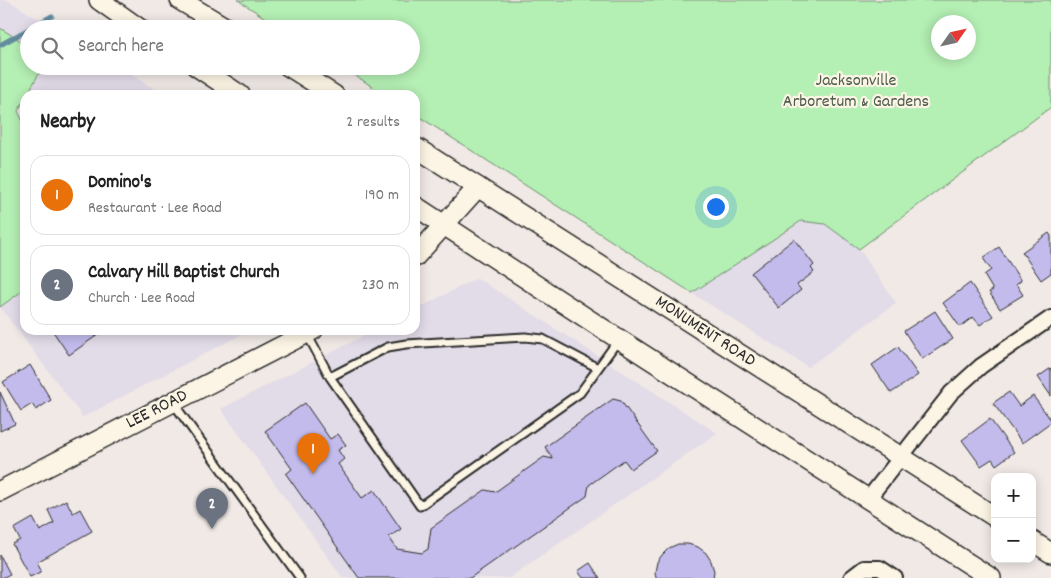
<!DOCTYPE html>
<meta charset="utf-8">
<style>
body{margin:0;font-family:Dekko,sans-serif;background:#f6f6f6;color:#222}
.controls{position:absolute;right:15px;bottom:15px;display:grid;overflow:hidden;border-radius:10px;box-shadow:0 2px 12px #0003}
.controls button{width:45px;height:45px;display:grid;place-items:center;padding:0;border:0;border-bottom:1px solid #e0e0e0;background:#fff;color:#222;font:25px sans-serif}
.compass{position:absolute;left:931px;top:15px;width:45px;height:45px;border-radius:50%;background:#fff;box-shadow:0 2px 12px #0003;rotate:56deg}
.you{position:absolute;left:715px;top:206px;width:18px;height:18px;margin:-12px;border:4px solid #fff;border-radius:50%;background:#1a73e8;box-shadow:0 0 0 8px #1a73e833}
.badge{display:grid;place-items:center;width:32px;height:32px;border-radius:50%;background:#b45309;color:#fff;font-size:16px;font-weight:700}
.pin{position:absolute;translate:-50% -41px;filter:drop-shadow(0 1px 2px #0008)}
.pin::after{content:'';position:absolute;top:26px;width:18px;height:15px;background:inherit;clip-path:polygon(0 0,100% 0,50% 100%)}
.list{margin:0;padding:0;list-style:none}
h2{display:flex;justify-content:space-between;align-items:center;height:65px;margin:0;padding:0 20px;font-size:21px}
h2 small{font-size:16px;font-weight:400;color:#767676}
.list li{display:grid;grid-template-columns:32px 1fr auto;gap:15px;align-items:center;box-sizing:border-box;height:80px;margin:0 10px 10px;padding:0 10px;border:1px solid #e0e0e0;border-radius:15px}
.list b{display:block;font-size:19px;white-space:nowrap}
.list p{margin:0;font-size:16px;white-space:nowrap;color:#767676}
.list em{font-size:16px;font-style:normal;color:#767676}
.icon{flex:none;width:28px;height:28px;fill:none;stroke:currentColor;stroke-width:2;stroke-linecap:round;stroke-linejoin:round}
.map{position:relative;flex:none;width:1051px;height:578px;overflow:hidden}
.search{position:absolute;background:#fff;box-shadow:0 2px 12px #0003;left:20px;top:20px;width:400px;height:55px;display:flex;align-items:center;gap:12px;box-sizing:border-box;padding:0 18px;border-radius:28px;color:#767676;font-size:19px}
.panel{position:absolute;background:#fff;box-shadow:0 2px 12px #0003;left:20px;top:90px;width:400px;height:245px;border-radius:15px}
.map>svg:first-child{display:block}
</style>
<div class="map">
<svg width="1051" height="578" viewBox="0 0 1051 578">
<rect width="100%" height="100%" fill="#f0e9e6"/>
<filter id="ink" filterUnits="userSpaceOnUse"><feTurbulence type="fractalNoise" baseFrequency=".02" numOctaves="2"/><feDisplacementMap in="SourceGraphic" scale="10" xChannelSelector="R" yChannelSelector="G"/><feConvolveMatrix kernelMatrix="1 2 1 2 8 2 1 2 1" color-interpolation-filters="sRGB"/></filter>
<g filter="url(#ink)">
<path fill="#e2dbe8" d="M0 0H7L55 29H29V46L0 28Z
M43 66H117L164 95H27Z
M801 221 825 224 859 249 896 303 808 367 692 293Z
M477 278 717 433 509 578H343L221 409 375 330H415V310Z
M25 289V330H250L83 417 0 307Z"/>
<path fill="#b4efb4" stroke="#708d70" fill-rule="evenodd" d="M238 0H1051V107L859 249 825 224 801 221 692 293 415 114V95H385L341 66H411V29H282ZM938 22H968V52H938Z
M0 28 29 46V66H43L27 95H25V98L18 111 25 126V289L0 307Z"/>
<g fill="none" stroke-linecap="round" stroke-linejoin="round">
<path stroke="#648c9e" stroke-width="5" d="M29 29 52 16
M0 45 29 29"/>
</g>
<path fill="#c2bbec" stroke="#2b2b2b" d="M1049 233 1051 236V273L1041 280 1022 252Z
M794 239 814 265 811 268 814 272 797 285 801 290 779 308 751 273Z
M999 247 1021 281 1016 284 1023 295 1000 309 989 292 993 290 984 275 991 270 983 258Z
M970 283 993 316 980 325 973 317 960 327 943 303Z
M935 311 953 339 922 359 904 331Z
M52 330H105L69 355Z
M898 347 918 375 891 393 872 365Z
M30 365 51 400 36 410 32 404 21 411 3 382Z
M1051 368V396L1038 377Z
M0 392 15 424 0 431Z
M1009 392 1019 406 1033 396 1051 420V422L1022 443 993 403Z
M613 399 621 401 657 451 631 469 624 460 589 485 587 496 470 578H359L286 474 292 469 265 431 305 403 330 439 338 434 346 445 338 450 344 459 338 464 362 498 374 490 401 529 389 537 397 549 422 553 428 549 431 528 485 490 495 492 544 457 553 459 545 447Z
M990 419 1014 452 996 465 992 459 981 466 962 440Z
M66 500 73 513 80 509 92 531 37 562 42 571 30 577 12 544 20 540 14 529 33 518 40 531 54 523 48 510Z
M678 544H688L698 547 706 553 711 561 714 571 713 578H656L655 572 657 562 662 555 669 548Z
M0 555 10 574 2 578H0Z
M590 563 600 578H583L578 571Z"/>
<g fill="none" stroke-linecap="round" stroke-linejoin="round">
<g stroke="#2b2b2b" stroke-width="11">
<path id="lane" d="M307 334 330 377 420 506 580 393 619 339
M330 377 388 347 406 344 525 337 543 339 598 368
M174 404 300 578"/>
</g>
<g stroke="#2b2b2b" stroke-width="18">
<path id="street" d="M868 499 951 393 981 366 1051 318
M851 578 864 568H880L895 578"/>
</g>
<g stroke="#2b2b2b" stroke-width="22">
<path id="secondary" d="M99 0 140 29
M180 0 228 29
M196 66 240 95
M288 66 334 95
M415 147 995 517
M415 206 597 325 991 578
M415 257 478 187
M0 491 313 330
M1032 541 1051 553"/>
</g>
<use href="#lane" stroke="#fcf5e5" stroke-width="7"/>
<use href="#street" stroke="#fcf5e5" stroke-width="14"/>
<use href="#secondary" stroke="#fcf5e5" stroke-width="19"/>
</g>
</g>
<g text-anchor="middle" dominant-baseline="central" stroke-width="4.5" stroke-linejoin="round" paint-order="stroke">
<g font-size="18" fill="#4d5c4d" stroke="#fcf5e5">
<text x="856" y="81">Jacksonville<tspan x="856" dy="21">Arboretum &amp; Gardens</tspan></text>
</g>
<g font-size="18" fill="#2b2b2b" stroke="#fcf5e5">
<text transform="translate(705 332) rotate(33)">MONUMENT ROAD</text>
<text transform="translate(157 410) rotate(-27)">LEE ROAD</text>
</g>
</g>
</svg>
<div class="controls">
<button>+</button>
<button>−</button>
</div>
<svg class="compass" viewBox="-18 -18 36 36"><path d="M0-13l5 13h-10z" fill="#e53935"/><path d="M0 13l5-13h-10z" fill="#767676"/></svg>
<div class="you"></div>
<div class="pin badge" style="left:313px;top:474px;background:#e8710a">1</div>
<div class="pin badge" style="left:212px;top:529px;background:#6b7280">2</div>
<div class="search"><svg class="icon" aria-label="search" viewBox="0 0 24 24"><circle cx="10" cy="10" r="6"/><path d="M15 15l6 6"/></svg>Search here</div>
<section class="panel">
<h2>Nearby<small>2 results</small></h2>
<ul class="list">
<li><span class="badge" style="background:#e8710a">1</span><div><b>Domino's</b><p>Restaurant · Lee Road</p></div><em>190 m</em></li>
<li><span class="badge" style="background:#6b7280">2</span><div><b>Calvary Hill Baptist Church</b><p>Church · Lee Road</p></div><em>230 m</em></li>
</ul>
</section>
</div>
